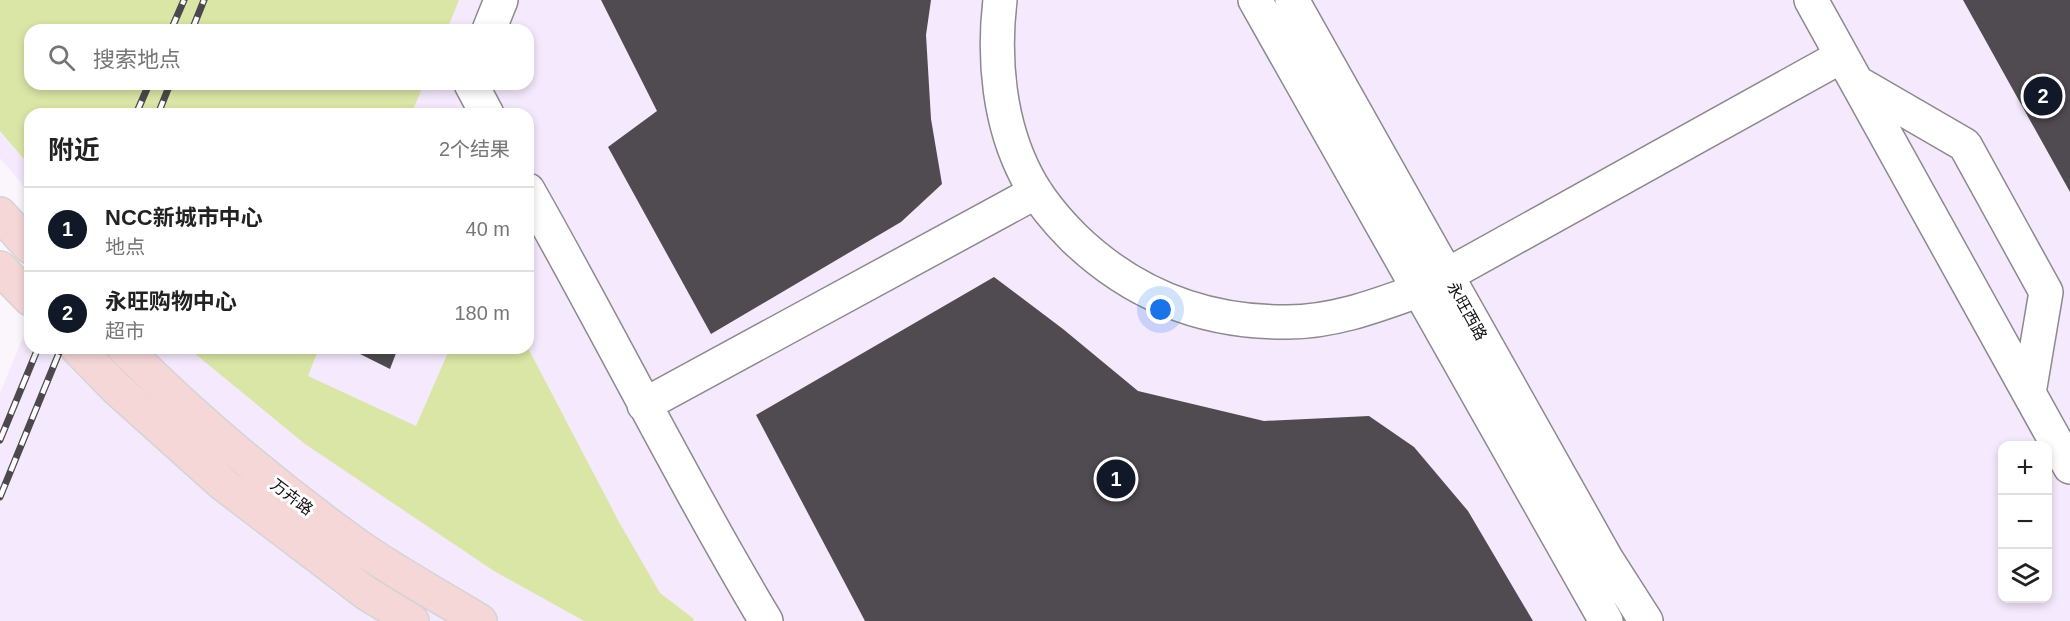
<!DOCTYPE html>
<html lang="zh">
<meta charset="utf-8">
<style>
body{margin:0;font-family:Helvetica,"Noto Sans SC",sans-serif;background:#f6f6f6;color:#222}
.controls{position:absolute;right:18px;bottom:18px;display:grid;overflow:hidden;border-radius:12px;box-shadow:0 3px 9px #0003}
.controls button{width:54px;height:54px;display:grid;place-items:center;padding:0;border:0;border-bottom:2px solid #e0e0e0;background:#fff;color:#222;font:30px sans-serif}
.you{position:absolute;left:1161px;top:310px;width:21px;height:21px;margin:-15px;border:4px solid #fff;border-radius:50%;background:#1a73e8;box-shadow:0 0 0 9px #1a73e833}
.badge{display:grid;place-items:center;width:39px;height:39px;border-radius:50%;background:#111827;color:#fff;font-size:20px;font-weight:700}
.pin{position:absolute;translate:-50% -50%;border:3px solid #fff;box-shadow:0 2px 6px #0006}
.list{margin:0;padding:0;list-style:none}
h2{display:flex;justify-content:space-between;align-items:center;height:78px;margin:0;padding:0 24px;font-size:26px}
h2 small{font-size:20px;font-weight:400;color:#767676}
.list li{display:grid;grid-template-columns:39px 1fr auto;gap:18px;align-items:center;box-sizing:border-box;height:84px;padding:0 24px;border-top:2px solid #e0e0e0}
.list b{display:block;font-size:22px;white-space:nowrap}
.list p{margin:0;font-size:20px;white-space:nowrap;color:#767676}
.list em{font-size:20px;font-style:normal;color:#767676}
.icon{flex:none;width:33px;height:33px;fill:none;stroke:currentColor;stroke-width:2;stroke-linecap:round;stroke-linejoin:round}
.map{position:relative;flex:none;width:2070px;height:621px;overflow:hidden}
.search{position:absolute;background:#fff;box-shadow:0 3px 9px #0003;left:24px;top:24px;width:510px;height:66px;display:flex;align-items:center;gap:15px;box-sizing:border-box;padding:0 21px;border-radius:18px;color:#767676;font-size:22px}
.panel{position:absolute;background:#fff;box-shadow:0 3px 9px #0003;left:24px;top:108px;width:510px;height:246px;border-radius:18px}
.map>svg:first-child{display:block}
</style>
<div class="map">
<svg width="2070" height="621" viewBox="0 0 2070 621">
<rect width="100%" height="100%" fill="#fbf6fc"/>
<path fill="#f5e9fd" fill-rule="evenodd" d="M0 0H2070V621H0V393L30 320V348H528V114H30V194L0 158ZM30 30H528V84H30ZM2002 446H2048V598H2002Z"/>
<path fill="#dae6a6" d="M0 0H459L447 30H30V84H424L411 114H30V166L0 131Z
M188 348H319L308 376 416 426 450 348H528L619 522 660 593 694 619 693 621H584L494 571 305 444Z"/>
<path fill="#4f4b50" d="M601 0H931L926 35 931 119 942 184 901 222 711 334 608 147 657 111Z
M1963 0H2070V192Z
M994 277 1063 329 1138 391 1264 421 1369 416 1414 447 1468 511 1533 621H865L756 415Z
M348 348H398L390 369Z"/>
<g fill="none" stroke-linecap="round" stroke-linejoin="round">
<g stroke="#8d898e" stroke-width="36">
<path id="minor" d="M1000 0C993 59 999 124 1027 177 1039 200 1056 220 1074 238 1132 294 1203 322 1284 322 1331 323 1376 306 1420 290L1842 56
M1255 0 1606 621
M1292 0 1607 560 1646 621
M1811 0 2070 467
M489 30 501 0
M1858 83 1965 145 2046 292 2029 393
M471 84 487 114
M528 190C609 333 682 480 766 621
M644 405 1036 192"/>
</g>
<g stroke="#d4d4d4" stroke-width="36">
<path id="major" d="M0 214 30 247
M0 268 30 299
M77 348 116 388 223 484 366 593 412 621
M124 348C198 422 273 485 358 546 397 573 439 596 480 621"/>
</g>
<use href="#minor" stroke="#fff" stroke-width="33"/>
<use href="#major" stroke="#f6d7d8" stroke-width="33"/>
<g stroke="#4c494c" stroke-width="7">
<path id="rail" d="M171 30 184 0
M192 30 204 0
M136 114 149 84
M158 114 170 84
M0 440 38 348
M0 497 61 348"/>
</g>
<use href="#rail" stroke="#fff" stroke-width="4.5" stroke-dasharray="14" stroke-linecap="butt"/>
</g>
<g text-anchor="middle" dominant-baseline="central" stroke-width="6" stroke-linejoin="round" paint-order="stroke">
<g font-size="16" fill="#121012" stroke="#fff">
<text transform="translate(1467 311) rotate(61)">永旺西路</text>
<text transform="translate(292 497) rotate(37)">万卉路</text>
</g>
</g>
</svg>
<div class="controls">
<button>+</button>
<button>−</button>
<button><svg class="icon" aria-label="layers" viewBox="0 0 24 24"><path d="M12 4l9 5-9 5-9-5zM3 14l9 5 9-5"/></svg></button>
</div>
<div class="you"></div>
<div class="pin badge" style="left:1116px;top:479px">1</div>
<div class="pin badge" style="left:2043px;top:96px">2</div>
<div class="search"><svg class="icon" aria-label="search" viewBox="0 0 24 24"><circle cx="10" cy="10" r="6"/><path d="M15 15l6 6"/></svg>搜索地点</div>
<section class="panel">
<h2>附近<small>2个结果</small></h2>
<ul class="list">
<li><span class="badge">1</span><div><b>NCC新城市中心</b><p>地点</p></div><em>40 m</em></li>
<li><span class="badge">2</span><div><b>永旺购物中心</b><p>超市</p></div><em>180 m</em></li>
</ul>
</section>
</div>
